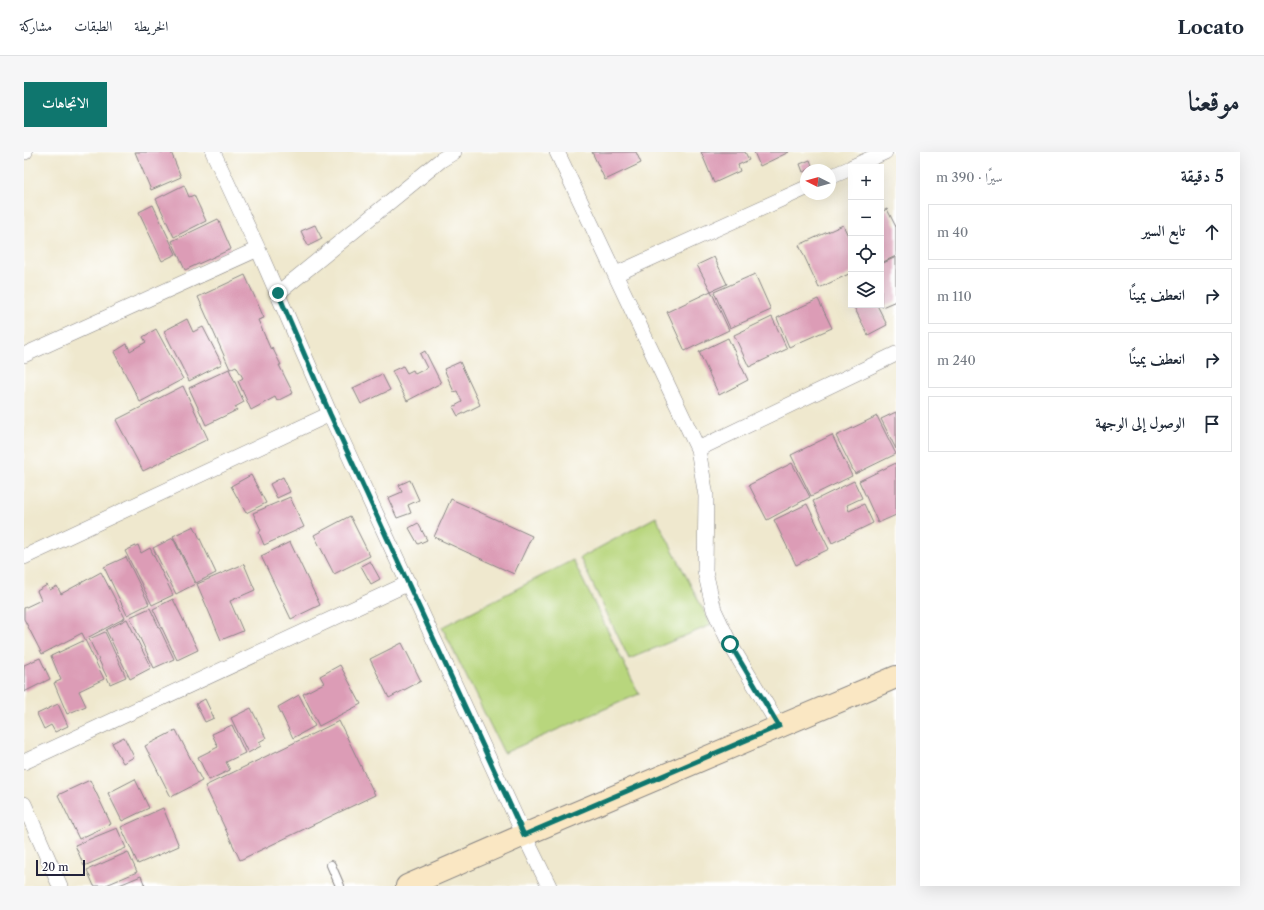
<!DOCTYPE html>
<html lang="ar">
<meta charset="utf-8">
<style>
body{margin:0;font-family:"Libre Caslon Text",Amiri,serif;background:#f6f6f7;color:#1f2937;direction:rtl}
.controls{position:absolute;right:12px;top:12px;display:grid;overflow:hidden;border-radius:0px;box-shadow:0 4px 16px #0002}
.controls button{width:36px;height:36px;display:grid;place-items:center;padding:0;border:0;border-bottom:1px solid #e0e1e3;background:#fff;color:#1f2937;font:20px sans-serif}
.compass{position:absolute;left:776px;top:12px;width:36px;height:36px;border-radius:50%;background:#fff;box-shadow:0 4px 16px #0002;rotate:276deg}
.scale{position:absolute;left:12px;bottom:10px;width:49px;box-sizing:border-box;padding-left:4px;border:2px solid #22223b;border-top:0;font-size:11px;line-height:14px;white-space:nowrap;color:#22223b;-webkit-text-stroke:3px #fff;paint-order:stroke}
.stop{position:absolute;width:12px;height:12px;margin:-9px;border:3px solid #0f766e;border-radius:50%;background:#fff}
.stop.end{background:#0f766e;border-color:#fff;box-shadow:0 1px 4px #0008}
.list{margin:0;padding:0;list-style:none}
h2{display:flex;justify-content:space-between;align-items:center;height:52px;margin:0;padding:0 16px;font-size:17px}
h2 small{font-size:13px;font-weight:400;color:#747a83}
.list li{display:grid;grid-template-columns:26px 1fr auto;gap:12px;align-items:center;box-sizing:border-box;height:56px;margin:0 8px 8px;padding:0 8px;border:1px solid #e0e1e3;border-radius:0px}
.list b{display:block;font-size:15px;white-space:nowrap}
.list em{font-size:13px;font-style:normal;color:#747a83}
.icon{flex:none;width:22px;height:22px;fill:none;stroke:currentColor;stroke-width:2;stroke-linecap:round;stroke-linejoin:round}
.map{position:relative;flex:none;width:872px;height:734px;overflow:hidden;direction:ltr;border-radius:0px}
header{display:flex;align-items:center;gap:24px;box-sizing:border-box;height:56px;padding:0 20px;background:#fff;border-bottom:1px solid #e0e1e3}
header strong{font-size:19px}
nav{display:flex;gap:22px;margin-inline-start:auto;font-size:14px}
.intro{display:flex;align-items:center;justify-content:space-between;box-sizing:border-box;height:96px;padding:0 24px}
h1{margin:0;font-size:28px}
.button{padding:10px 18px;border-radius:0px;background:#0f766e;color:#fff;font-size:14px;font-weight:700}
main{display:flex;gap:24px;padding:0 24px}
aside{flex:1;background:#fff;border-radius:0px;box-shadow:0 4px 16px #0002}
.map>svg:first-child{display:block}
</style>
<header>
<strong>Locato</strong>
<nav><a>الخريطة</a><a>الطبقات</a><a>مشاركة</a></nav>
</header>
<div class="intro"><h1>موقعنا</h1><a class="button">الاتجاهات</a></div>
<main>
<aside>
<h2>5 دقيقة<small>سيرًا · 390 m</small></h2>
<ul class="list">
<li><svg class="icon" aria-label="ahead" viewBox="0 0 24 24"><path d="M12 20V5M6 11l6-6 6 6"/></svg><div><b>تابع السير</b></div><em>40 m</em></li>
<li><svg class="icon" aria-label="right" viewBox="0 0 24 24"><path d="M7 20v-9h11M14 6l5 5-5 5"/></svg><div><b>انعطف يمينًا</b></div><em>110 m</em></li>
<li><svg class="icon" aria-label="right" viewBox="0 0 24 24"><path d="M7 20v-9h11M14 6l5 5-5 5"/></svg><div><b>انعطف يمينًا</b></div><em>240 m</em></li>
<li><svg class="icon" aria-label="arrive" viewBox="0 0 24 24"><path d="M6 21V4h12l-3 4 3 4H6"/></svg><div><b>الوصول إلى الوجهة</b></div></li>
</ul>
</aside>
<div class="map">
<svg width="872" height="734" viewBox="0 0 872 734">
<rect width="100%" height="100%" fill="#fff"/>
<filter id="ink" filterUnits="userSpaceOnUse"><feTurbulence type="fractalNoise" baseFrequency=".025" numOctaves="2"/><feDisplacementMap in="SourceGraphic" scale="8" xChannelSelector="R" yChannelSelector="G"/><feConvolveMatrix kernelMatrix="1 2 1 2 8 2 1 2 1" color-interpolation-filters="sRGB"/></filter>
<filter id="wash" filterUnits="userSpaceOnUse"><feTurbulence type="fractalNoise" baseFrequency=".012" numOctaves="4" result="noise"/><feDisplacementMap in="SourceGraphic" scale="16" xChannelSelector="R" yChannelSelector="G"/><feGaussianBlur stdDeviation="0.9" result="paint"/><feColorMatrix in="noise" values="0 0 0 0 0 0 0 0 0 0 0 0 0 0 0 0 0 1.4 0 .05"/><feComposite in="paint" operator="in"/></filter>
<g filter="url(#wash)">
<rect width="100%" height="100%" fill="#efe8ce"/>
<path fill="#b8d67d" stroke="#6d7c5c" d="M632 365 687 473 605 507 556 406Z
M549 408 615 542 480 601 418 475Z"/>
<g id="blocks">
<path fill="#dc9cb6" d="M111 0H147L157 25 127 38Z
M568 0H612L617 11 581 28Z
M677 0H721L725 8 714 13 716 19 690 31Z
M730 0H765L736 14Z
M786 8 789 16 779 20 776 12Z
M160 33 165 45 170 43 182 69 150 85 132 47Z
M129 53 152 102 138 109 115 60Z
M863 57 872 75V104L857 111V60Z
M194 67 207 97 161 118 148 89Z
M291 73 298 87 284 94 277 79Z
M819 73 827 90V121L795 136 775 93Z
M690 105 703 132 687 139 705 178 661 199 643 160 687 139 673 113Z
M872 105V149L858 155 857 153V112Z
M731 122 747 158 706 176 690 140Z
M221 123 240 166 234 168 247 198 248 195 257 213H255L269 241 253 249 251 245 227 258 214 229 219 226 212 214 206 217 174 145Z
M794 147 808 176 765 195 753 166Z
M829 153H853L863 173 844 183Z
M748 165 763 197 725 215 710 183Z
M163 167 169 180 179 175 198 212 165 229 140 179Z
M132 177 159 227 116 250 90 200 103 192 106 199 122 190 119 185Z
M704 186 724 228 695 243 675 200Z
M401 199 417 231 383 249 368 219 379 214 383 221 389 218 391 222 403 216 396 202Z
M436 210 456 253 434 264 429 255 438 250 433 239 430 240 420 217Z
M205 217 220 250 211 255 213 258 182 273 165 236Z
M358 222 366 238 337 252 329 236Z
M159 234 184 287 119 319 92 268Z
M872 260V297L857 267Z
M853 264 872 302 831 322 812 284Z
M808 283 828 324 787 344 767 303Z
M768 311 786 345 743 368 725 333Z
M872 311V363L854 371 835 329Z
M227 323 242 351 222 361 207 334Z
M259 325 266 340 253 346 246 332Z
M386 328 395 348 384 353 387 361 373 366 364 346 378 340 375 333Z
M830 329 838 346 823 353 825 359 840 352 849 371 808 391 789 349Z
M266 345 280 375 240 393 235 381 237 378 229 361Z
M427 347 508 384 490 422 410 385Z
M783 352 805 397 772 413 750 368Z
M326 364 346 404 310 422 290 383Z
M394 371 403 388 394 392 385 376Z
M170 374 192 421 172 431 149 384Z
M149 386 171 432 152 442 129 396Z
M266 390 296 453 267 467 237 404Z
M114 393 117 401 126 396 149 443 128 453 101 399Z
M102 405 125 452 103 463 80 415Z
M346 409 356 427 347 432 337 414Z
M220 412 231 438 206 449 219 479 197 488 173 432Z
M77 420 101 466 61 487 58 481 18 502 0 467V456L17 448 13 439 23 433 26 438 33 434 37 442Z
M149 447 174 498 153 508 129 457Z
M126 456 150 507 130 516 106 465Z
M103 467 127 516 106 527 82 478Z
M81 480 102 525 86 532 65 487Z
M61 488 80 527 55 539 62 554 43 562 30 531 37 528 27 504Z
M378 491 397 529 365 546 346 507Z
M16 506 26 527 0 540V513Z
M316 513 337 552 295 574 279 542 300 531 296 524Z
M275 543 291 574 269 586 254 555Z
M181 547 190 566 181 570 172 552Z
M34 552 44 574 31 580 27 573 20 577 13 562Z
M227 556 242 586 235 590 237 594 224 601 207 566Z
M315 569 351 643 216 708 181 634Z
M208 573 221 601 202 610 206 618 185 628 174 605 194 595 188 582Z
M152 578 178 629 147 645 121 594Z
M100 585 110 605 99 611 88 591Z
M111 627 125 656 98 669 84 641Z
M66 628 87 672 55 687 34 643Z
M139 656 155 694 114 712 97 675Z
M93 676 102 696 60 714 51 693Z
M104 700 113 720 80 734H70L63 718Z
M117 724 121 734H93Z"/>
</g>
</g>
<g filter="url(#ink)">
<use href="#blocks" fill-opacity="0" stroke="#888584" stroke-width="1"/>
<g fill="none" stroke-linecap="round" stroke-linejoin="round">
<g stroke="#888584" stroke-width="10">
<path id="lane" d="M307 713 316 734"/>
</g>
<g stroke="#888584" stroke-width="16">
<path id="street" d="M0 0H1
M189 0 234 97 306 262
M533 0 674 297 682 344 681 419 690 458 706 492 755 574
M828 15 861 0
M806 25 827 16
M592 122 782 36
M254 141 417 8 430 0
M0 203 234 97
M674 297 872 202
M0 405 306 262 500 683 525 734
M0 610 385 431
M0 652 36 734"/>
</g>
<g stroke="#888584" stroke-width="24">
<path id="secondary" d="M383 734 500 683 872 525"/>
</g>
<use href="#lane" stroke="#fff" stroke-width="8"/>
<use href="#street" stroke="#fff" stroke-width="15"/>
<use href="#secondary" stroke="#fae7c3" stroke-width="22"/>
</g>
</g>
<g fill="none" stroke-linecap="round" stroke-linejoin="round" filter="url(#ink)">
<path stroke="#0f766e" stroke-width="5" d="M254 141 306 262 500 683 755 574 706 492"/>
</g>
</svg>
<div class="controls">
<button>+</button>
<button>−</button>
<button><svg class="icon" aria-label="locate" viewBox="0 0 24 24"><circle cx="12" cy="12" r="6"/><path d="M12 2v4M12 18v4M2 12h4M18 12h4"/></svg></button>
<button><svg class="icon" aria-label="layers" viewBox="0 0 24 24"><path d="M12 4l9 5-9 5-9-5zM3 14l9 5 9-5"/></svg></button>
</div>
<svg class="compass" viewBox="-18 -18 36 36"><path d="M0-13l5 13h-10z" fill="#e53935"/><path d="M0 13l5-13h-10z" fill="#747a83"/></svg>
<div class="scale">20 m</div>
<div class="stop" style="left:706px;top:492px"></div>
<div class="stop end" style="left:254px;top:141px"></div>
</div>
</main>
